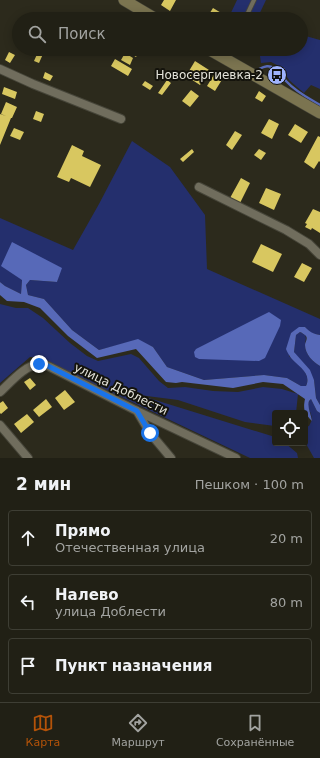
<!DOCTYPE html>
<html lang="ru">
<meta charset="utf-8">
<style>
body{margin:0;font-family:"DejaVu Sans",sans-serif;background:#2d2d22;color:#f1f3f6}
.controls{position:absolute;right:12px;bottom:12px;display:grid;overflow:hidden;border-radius:4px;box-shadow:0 2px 10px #0003}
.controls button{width:36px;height:36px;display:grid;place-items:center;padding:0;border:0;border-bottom:1px solid #3e3e34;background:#212015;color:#f1f3f6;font:20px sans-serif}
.stop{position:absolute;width:12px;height:12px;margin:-9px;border:3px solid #1a73e8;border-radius:50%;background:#fff}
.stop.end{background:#1a73e8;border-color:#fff;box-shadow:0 1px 4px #0008}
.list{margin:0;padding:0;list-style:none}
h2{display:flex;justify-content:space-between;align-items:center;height:52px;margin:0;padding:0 16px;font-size:17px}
h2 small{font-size:13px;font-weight:400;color:#a2a3a0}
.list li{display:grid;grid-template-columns:26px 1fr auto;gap:12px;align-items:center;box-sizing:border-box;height:56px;margin:0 8px 8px;padding:0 8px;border:1px solid #3e3e34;border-radius:4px}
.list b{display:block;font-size:15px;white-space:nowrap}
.list p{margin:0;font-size:13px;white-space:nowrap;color:#a2a3a0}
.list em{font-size:13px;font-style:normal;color:#a2a3a0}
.icon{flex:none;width:22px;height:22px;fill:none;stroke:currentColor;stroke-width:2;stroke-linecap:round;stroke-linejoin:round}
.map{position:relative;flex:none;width:320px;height:458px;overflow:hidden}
.search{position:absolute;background:#212015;box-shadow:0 2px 10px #0003;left:12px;right:12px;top:12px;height:44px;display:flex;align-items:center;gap:10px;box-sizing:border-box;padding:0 14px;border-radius:22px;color:#a2a3a0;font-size:15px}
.sheet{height:244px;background:#212015}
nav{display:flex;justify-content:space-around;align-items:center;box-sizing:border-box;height:56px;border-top:1px solid #3e3e34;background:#212015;font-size:11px;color:#a2a3a0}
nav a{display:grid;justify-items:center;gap:2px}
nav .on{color:#b45309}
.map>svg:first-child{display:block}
</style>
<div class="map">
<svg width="320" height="458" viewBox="0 0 320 458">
<rect width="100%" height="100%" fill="#2c2a1c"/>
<path fill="#242f6d" d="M237 0H266L257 19H228Z
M301 34 302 35 320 40V89L311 85 304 93 289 80 281 67 271 62 261 63 259 49H301Z
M132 141 170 167 205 215 207 269 320 319V335C313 334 310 333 305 327L291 333 289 356C298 365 312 373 306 386H301L287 378 264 375 204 380 167 367 153 347 138 340 99 350 72 330 44 299 28 295 26 285 30 280 57 282 61 268 22 280 21 294 5 286 0 282V218L73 250 99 204Z
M0 304 16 308H28L43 318 70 343 87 356 98 361 131 354 139 358 159 381 168 388 185 387 213 391 238 392 263 387 282 389 298 394 296 413H275V426L245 422 178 400 139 395 275 437V443H285L297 453 298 458H250L37 357H30L0 383Z
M300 332 305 335C307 339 305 341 305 345 305 354 313 362 320 366V405L316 398 314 380 294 352 296 335Z
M311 399 317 411 320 413V458H314L305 442V427L309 426C310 424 311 422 312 420 312 411 304 406 311 399Z"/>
<path fill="#5769b8" d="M12 242 62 268 57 282 30 280 26 285 28 295 44 299 72 330 99 350 138 339 153 347 167 367 204 380 264 375 287 378 301 386H306C312 373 298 366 291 358 289 355 287 352 286 349L291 333 299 327H305C310 332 313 334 320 335V366C313 362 305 354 305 345 305 342 308 339 306 336 305 335 301 332 300 332L296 335 294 352 310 370 314 380 316 398 320 405V413L317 411 311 399 309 401C307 407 311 414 312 421 304 413 303 409 305 399L283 384 263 382 233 388 182 382 176 383 166 382 136 349 97 358 68 336 40 308 24 302 7 301 0 295V282L5 286 21 294 22 280 1 266Z
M269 312 281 320 280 326 265 358 259 361 199 359 195 357 194 352 196 349Z"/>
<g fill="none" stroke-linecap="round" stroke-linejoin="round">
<path stroke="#5769b8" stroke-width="2.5" d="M259 69C265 66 269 65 274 68 282 71 281 76 286 81 296 92 308 98 320 105"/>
</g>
<path fill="#d8c760" d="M164 0H176L170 11 161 5Z
M213 8 223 14 219 19H206Z
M55 49H66L62 56 54 51Z
M128 49H141L136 57 126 51Z
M9 52 15 55 10 63 5 60Z
M38 52 43 54 39 63 34 61Z
M125 53 133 58 130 65 121 60Z
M115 59 132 69 128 76 111 66Z
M195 61 209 70 200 85 186 76Z
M45 72 53 76 50 81 43 78Z
M215 73 223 78 215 91 207 86Z
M167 80 171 83 162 95 158 93Z
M145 81 153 86 150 90 142 85Z
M4 87 17 92 15 99 2 94Z
M191 90 199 96 190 107 182 101Z
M259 91 266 96 262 102 255 98Z
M6 102 17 107 12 118H11L0 145V114L6 116 1 114Z
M36 111 44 114 41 122 33 119Z
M269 119 279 124 272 139 261 133Z
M295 124 308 132 301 143 288 135Z
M14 128 24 132 20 140 10 136Z
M235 131 242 135 232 150 226 145Z
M318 136 320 137V162L319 161 314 169 304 162Z
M72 145 84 151 82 156 101 165 90 187 71 178 69 182 57 177Z
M192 149 194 152 183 162 180 159Z
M259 149 266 153 261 160 254 155Z
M241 178 250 183 240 203 230 198Z
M266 188 281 194 274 210 259 203Z
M313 209 320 212V233L312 228 311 230 305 227 307 224 305 223Z
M261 244 282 254 273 272 252 262Z
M302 263 312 268 304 282 294 277Z
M30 378 36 385 30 390 24 382Z
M65 390 75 402 64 410 55 398Z
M46 399 52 407 39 417 33 410Z
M3 401 8 408 1 414 0 413V403Z
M27 414 34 422 21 433 14 424Z"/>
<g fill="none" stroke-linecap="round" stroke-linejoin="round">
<g stroke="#464539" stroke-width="5.5">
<path id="lane" d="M245 19 254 0
M226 58 230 49"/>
</g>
<g stroke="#464539" stroke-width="10">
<path id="street" d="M0 69 33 84 121 119
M199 187 286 230 309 244 320 255
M0 392C10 383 25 365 39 364 42 364 45 365 48 366L137 411 236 458
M137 411 150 433 171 458
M0 425 28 458"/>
</g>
<g stroke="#464539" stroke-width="12">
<path id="secondary" d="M124 0 156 19
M208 49 320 113"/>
</g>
<use href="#lane" stroke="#706d5d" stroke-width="4"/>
<use href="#street" stroke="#706d5d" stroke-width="8"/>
<use href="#secondary" stroke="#7b7450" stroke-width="11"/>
</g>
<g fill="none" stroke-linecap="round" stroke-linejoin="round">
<path stroke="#1a73e8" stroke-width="5" d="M39 364 48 366 137 411 150 433"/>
</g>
<defs>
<g id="bus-disc" transform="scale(1)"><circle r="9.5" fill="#9fb3fd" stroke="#14130c"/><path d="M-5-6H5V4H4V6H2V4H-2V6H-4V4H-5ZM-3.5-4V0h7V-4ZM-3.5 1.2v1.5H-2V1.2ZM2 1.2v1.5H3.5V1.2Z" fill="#111"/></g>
</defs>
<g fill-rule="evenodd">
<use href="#bus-disc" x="277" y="75"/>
</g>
<g text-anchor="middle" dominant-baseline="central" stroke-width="4" stroke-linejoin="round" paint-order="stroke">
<g font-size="12" fill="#e3e2d9" stroke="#14130c" text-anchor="end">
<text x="263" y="75">Новосергиевка-2</text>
</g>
<g font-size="12" fill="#e3e2d9" stroke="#14130c">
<text transform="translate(121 389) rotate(26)">улица Доблести</text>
</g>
</g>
</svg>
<div class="controls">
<button><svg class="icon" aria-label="locate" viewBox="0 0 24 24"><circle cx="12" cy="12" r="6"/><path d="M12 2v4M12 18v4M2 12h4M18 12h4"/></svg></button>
</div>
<div class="stop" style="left:150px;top:433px"></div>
<div class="stop end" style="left:39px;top:364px"></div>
<div class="search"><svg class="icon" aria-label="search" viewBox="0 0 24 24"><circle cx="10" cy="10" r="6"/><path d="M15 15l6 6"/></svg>Поиск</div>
</div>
<section class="sheet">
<h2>2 мин<small>Пешком · 100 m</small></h2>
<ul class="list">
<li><svg class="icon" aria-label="ahead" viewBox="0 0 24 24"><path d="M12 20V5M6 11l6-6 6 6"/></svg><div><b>Прямо</b><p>Отечественная улица</p></div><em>20 m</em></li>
<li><svg class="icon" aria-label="left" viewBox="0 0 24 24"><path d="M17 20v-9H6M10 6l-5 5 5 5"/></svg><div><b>Налево</b><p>улица Доблести</p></div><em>80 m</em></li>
<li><svg class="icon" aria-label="arrive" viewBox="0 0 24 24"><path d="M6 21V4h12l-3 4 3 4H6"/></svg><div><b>Пункт назначения</b></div></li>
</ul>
</section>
<nav>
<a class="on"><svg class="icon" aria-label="map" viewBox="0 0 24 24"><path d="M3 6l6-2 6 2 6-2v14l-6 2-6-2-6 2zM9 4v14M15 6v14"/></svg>Карта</a>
<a><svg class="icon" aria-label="directions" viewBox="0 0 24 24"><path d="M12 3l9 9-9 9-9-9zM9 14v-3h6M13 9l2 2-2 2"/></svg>Маршрут</a>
<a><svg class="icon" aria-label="saved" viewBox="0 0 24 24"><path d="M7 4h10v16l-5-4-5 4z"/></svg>Сохранённые</a>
</nav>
